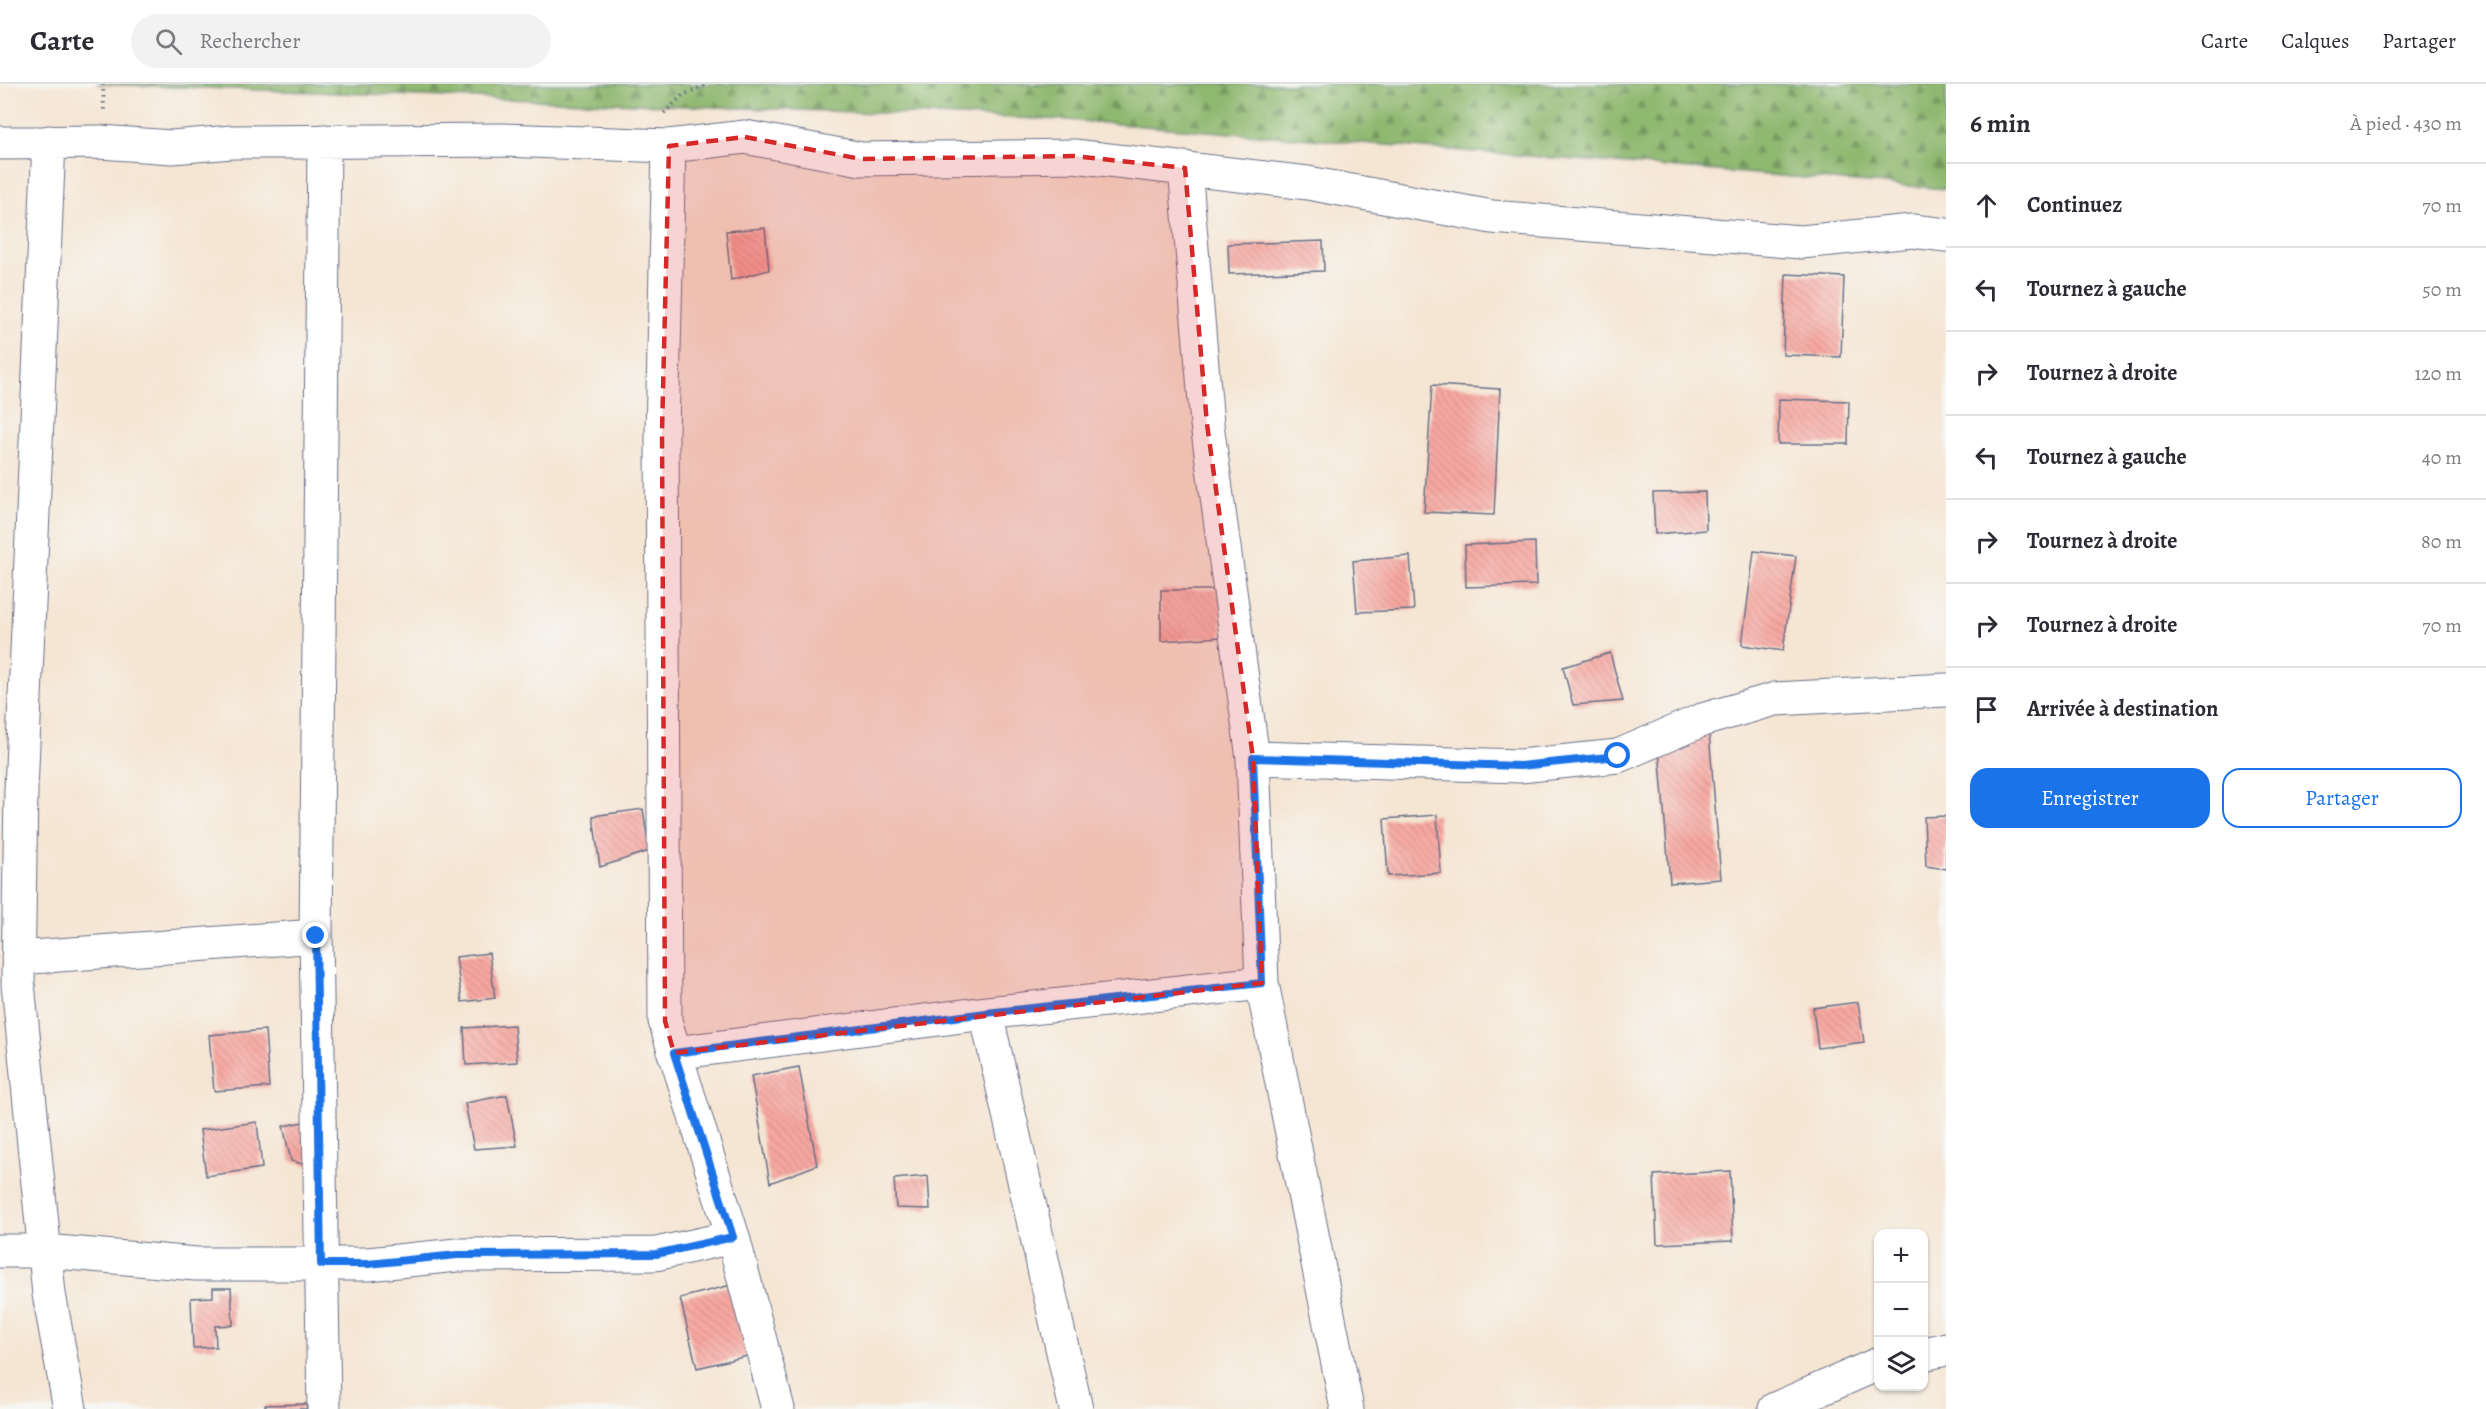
<!DOCTYPE html>
<html lang="fr">
<meta charset="utf-8">
<style>
body{margin:0;font-family:Alegreya,serif;background:#f2f2f3;color:#2b2b33}
.controls{position:absolute;right:18px;bottom:18px;display:grid;overflow:hidden;border-radius:12px;box-shadow:0 2px 4px #0004}
.controls button{width:54px;height:54px;display:grid;place-items:center;padding:0;border:0;border-bottom:2px solid #e1e1e2;background:#fff;color:#2b2b33;font:30px sans-serif}
.stop{position:absolute;width:18px;height:18px;margin:-14px;border:4px solid #1a73e8;border-radius:50%;background:#fff}
.stop.end{background:#1a73e8;border-color:#fff;box-shadow:0 2px 6px #0008}
.list{margin:0;padding:0;list-style:none}
h2{display:flex;justify-content:space-between;align-items:center;height:78px;margin:0;padding:0 24px;font-size:26px}
h2 small{font-size:20px;font-weight:400;color:#7c7c81}
.list li{display:grid;grid-template-columns:39px 1fr auto;gap:18px;align-items:center;box-sizing:border-box;height:84px;padding:0 24px;border-top:2px solid #e1e1e2}
.list b{display:block;font-size:22px;white-space:nowrap}
.list em{font-size:20px;font-style:normal;color:#7c7c81}
.actions{display:flex;gap:12px;padding:18px 24px}
.actions a{flex:1;padding:14px 0;border:2px solid #1a73e8;border-radius:18px;text-align:center;font-size:21px;color:#1a73e8}
.actions .main{background:#1a73e8;color:#fff}
.icon{flex:none;width:33px;height:33px;fill:none;stroke:currentColor;stroke-width:2;stroke-linecap:round;stroke-linejoin:round}
.map{position:relative;flex:none;width:1946px;height:1325px;overflow:hidden}
header{display:flex;align-items:center;gap:36px;box-sizing:border-box;height:84px;padding:0 30px;background:#fff;border-bottom:2px solid #e1e1e2}
header strong{font-size:28px}
nav{display:flex;gap:33px;margin-inline-start:auto;font-size:21px}
.search{width:420px;height:54px;background:#f2f2f3;display:flex;align-items:center;gap:15px;box-sizing:border-box;padding:0 21px;border-radius:33px;color:#7c7c81;font-size:22px}
main{display:flex}
aside{flex:1;background:#fff}
.map>svg:first-child{display:block}
</style>
<header>
<strong>Carte</strong>
<div class="search"><svg class="icon" aria-label="search" viewBox="0 0 24 24"><circle cx="10" cy="10" r="6"/><path d="M15 15l6 6"/></svg>Rechercher</div>
<nav><a>Carte</a><a>Calques</a><a>Partager</a></nav>
</header>
<main>
<div class="map">
<svg width="1946" height="1325" viewBox="0 0 1946 1325">
<defs>
<pattern id="forest-firs" width="22" height="20" patternUnits="userSpaceOnUse" patternTransform="scale(1.5)"><rect width="22" height="20" fill="#8fb86f"/><path d="M5 1l3.5 6h-7zM16 11l3.5 6h-7z" fill="#74965e"/></pattern>
<pattern id="building-back-hatch" width="6" height="6" patternUnits="userSpaceOnUse" patternTransform="scale(1.5)"><rect width="6" height="6" fill="#f7a7a0"/><path d="M-1 5l2 2M0 0l6 6M5-1l2 2" fill="none" stroke="#d3908c"/></pattern>
</defs>
<rect width="100%" height="100%" fill="#f6f6f2"/>
<filter id="ink" filterUnits="userSpaceOnUse"><feTurbulence type="fractalNoise" baseFrequency=".0167" numOctaves="2"/><feDisplacementMap in="SourceGraphic" scale="12" xChannelSelector="R" yChannelSelector="G"/><feConvolveMatrix kernelMatrix="1 2 1 2 8 2 1 2 1" color-interpolation-filters="sRGB"/></filter>
<filter id="wash" filterUnits="userSpaceOnUse"><feTurbulence type="fractalNoise" baseFrequency=".008" numOctaves="4" result="noise"/><feDisplacementMap in="SourceGraphic" scale="24" xChannelSelector="R" yChannelSelector="G"/><feGaussianBlur stdDeviation="1.35" result="paint"/><feColorMatrix in="noise" values="0 0 0 0 0 0 0 0 0 0 0 0 0 0 0 0 0 1.4 0 .05"/><feComposite in="paint" operator="in"/></filter>
<g filter="url(#wash)">
<rect width="100%" height="100%" fill="#f5e5d3"/>
<path fill="url(#forest-firs)" stroke="#557466" stroke-width="1.5" d="M97 0H1946V105L1067 36Z"/>
<g id="blocks">
<path fill="url(#building-back-hatch)" d="M765 144 769 186 731 196 726 147Z
M1323 157 1324 187 1229 190 1228 160Z
M1786 190 1844 193 1841 273 1783 271Z
M1432 301 1500 305 1494 431 1424 428Z
M1779 315 1849 317 1848 360H1778Z
M1705 408 1706 446 1655 450 1653 409Z
M1535 458 1536 501 1466 503 1465 461Z
M1754 467 1796 472 1783 567 1742 561Z
M1410 472 1414 526 1357 528 1353 477Z
M1161 506H1221L1222 553 1161 557Z
M1610 569 1623 617 1573 621 1563 583Z
M1709 649 1721 795 1670 799 1658 653Z
M643 725 649 767 600 783 593 732Z
M1437 731 1441 789 1388 792 1384 735Z
M1946 732V785L1926 782 1924 733Z
M489 869 495 914 462 918 456 873Z
M1858 918 1864 958 1818 964 1813 924Z
M514 941 517 978 466 981 464 944Z
M265 946 269 1003 214 1007 209 951Z
M799 983 817 1081 770 1099 751 992Z
M507 1011 517 1062 474 1065 465 1019Z
M313 1036 323 1085 291 1077 283 1042Z
M257 1038 262 1084 206 1092 200 1046Z
M1730 1087 1733 1157 1657 1160 1654 1091Z
M928 1092 930 1125 896 1124 894 1095Z
M743 1198 760 1269 697 1284 680 1214Z
M213 1204H231L233 1241 215 1242 216 1263 193 1264 191 1214 213 1213Z
M306 1320 307 1325H265V1321Z"/>
</g>
</g>
<g filter="url(#ink)">
<use href="#blocks" fill-opacity="0" stroke="#676f87" stroke-width="1.5"/>
<g fill="none" stroke-linecap="round" stroke-linejoin="round">
<g stroke="#676f87" stroke-width="35">
<path id="minor" d="M49 58 21 706 18 900 49 1210 70 1325
M0 59 100 58 172 63 232 58 502 56 669 62 745 53 861 75 1074 72 1308 99 1492 133 1801 158 1912 147 1946 151
M669 62 662 348 665 937 733 1153 778 1325
M1185 84 1207 340 1253 674 1262 899 1347 1325
M1253 674 1520 682 1618 672 1702 636 1775 615 1946 606
M18 874 316 852
M986 929 1076 1325
M674 969 986 929 1262 899
M0 1167H45L196 1180H368L457 1171 656 1170 733 1153
M1924 1270 1946 1265
M324 1325 316 852 324 57
M1775 1325 1878 1280"/>
</g>
<path stroke="#676f87" stroke-width="4" stroke-dasharray="1.5 4.5" stroke-linecap="butt" d="M103 0 104 26
M664 29 683 11 708 0"/>
<use href="#minor" stroke="#fff" stroke-width="33"/>
</g>
</g>
<g fill="none" stroke-linecap="round" stroke-linejoin="round" filter="url(#ink)">
<path stroke="#1a73e8" stroke-width="8" d="M316 852 321 1180H368L457 1171 656 1170 733 1153 674 969 986 929 1262 899 1253 674 1520 682 1618 672"/>
</g>
<path fill="#d62828" fill-opacity="0.2" stroke="#d62828" stroke-width="4.5" stroke-dasharray="12 8" stroke-linejoin="round" d="M745 53 861 75 1074 72 1185 84 1207 340 1253 674 1262 899 674 969 665 937 662 348 669 62Z"/>
</svg>
<div class="controls">
<button>+</button>
<button>−</button>
<button><svg class="icon" aria-label="layers" viewBox="0 0 24 24"><path d="M12 4l9 5-9 5-9-5zM3 14l9 5 9-5"/></svg></button>
</div>
<div class="stop" style="left:1618px;top:672px"></div>
<div class="stop end" style="left:316px;top:852px"></div>
</div>
<aside>
<h2>6 min<small>À pied · 430 m</small></h2>
<ul class="list">
<li><svg class="icon" aria-label="ahead" viewBox="0 0 24 24"><path d="M12 20V5M6 11l6-6 6 6"/></svg><div><b>Continuez</b></div><em>70 m</em></li>
<li><svg class="icon" aria-label="left" viewBox="0 0 24 24"><path d="M17 20v-9H6M10 6l-5 5 5 5"/></svg><div><b>Tournez à gauche</b></div><em>50 m</em></li>
<li><svg class="icon" aria-label="right" viewBox="0 0 24 24"><path d="M7 20v-9h11M14 6l5 5-5 5"/></svg><div><b>Tournez à droite</b></div><em>120 m</em></li>
<li><svg class="icon" aria-label="left" viewBox="0 0 24 24"><path d="M17 20v-9H6M10 6l-5 5 5 5"/></svg><div><b>Tournez à gauche</b></div><em>40 m</em></li>
<li><svg class="icon" aria-label="right" viewBox="0 0 24 24"><path d="M7 20v-9h11M14 6l5 5-5 5"/></svg><div><b>Tournez à droite</b></div><em>80 m</em></li>
<li><svg class="icon" aria-label="right" viewBox="0 0 24 24"><path d="M7 20v-9h11M14 6l5 5-5 5"/></svg><div><b>Tournez à droite</b></div><em>70 m</em></li>
<li><svg class="icon" aria-label="arrive" viewBox="0 0 24 24"><path d="M6 21V4h12l-3 4 3 4H6"/></svg><div><b>Arrivée à destination</b></div></li>
</ul>
<div class="actions"><a class="main">Enregistrer</a><a>Partager</a></div>
</aside>
</main>
